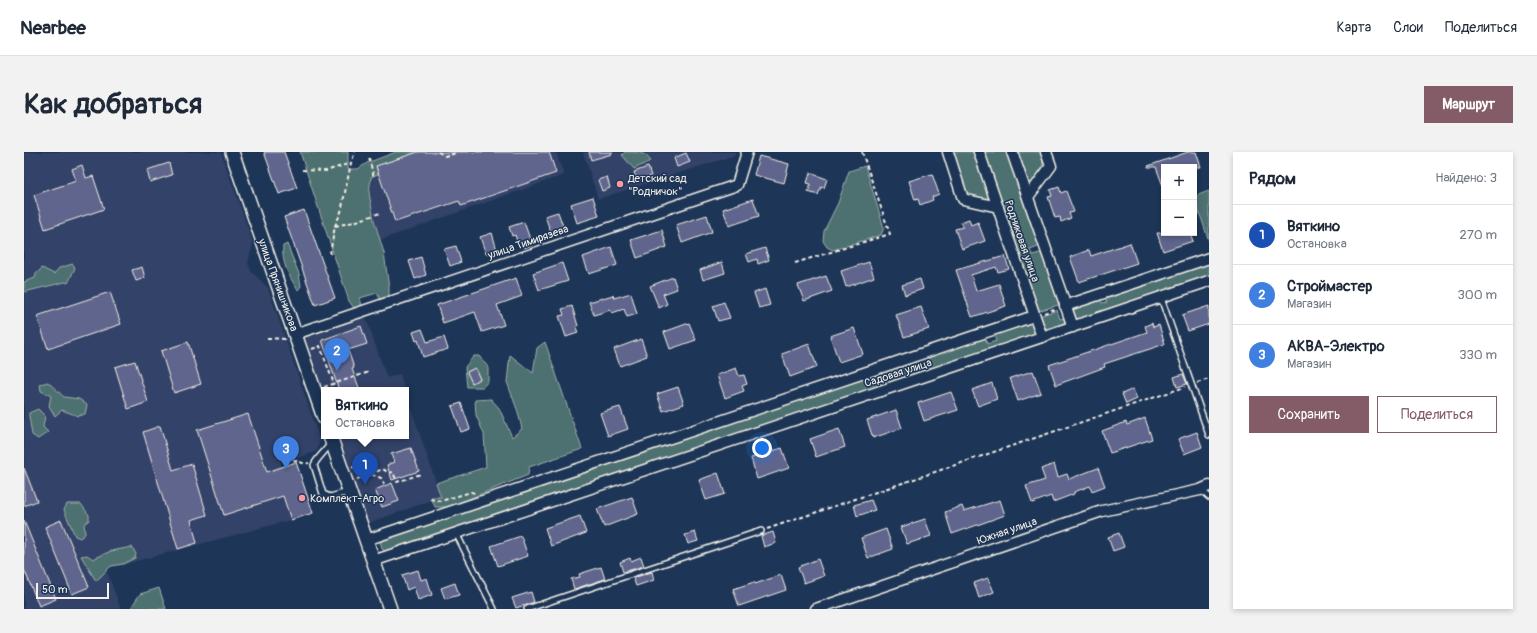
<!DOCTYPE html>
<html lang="ru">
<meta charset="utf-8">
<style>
body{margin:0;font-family:Pangolin,sans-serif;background:#f2f2f3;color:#1f2937}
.controls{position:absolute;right:12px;top:12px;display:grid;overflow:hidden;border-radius:0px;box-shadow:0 2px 6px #0003}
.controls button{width:36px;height:36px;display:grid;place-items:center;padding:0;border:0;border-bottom:1px solid #e0e1e3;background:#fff;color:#1f2937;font:20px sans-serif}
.scale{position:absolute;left:12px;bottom:10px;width:73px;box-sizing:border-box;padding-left:4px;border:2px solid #f4f1e8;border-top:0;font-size:11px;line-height:14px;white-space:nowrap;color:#f4f1e8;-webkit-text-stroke:3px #1d3557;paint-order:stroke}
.you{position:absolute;left:738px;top:296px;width:14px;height:14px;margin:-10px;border:3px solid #fff;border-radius:50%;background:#1a73e8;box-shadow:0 0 0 6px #1a73e833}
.badge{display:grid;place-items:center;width:26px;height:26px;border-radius:50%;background:#845c67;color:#fff;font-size:13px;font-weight:700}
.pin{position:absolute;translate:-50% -33px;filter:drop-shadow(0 1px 2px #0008)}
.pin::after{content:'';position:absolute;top:21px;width:14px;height:12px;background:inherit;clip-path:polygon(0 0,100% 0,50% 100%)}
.popup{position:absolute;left:297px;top:235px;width:88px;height:52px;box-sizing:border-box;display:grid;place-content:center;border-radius:0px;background:#fff;filter:drop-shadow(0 1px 3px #0005);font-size:13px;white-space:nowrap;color:#747a83}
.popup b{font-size:15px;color:#1f2937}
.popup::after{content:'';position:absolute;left:50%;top:100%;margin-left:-8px;border:8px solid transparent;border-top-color:#fff}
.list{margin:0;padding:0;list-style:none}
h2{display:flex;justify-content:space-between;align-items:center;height:52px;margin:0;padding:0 16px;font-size:17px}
h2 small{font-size:13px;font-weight:400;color:#747a83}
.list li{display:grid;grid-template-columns:26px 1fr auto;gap:12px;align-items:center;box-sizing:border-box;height:60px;padding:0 16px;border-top:1px solid #e0e1e3}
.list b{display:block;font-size:15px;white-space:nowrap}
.list p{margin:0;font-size:13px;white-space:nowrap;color:#747a83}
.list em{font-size:13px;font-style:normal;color:#747a83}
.actions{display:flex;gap:8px;padding:12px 16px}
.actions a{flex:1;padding:9px 0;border:1px solid #845c67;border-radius:0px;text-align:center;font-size:14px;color:#845c67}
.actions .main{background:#845c67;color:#fff}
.map{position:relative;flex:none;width:1185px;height:457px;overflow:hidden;border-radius:0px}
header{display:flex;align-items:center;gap:24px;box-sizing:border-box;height:56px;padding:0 20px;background:#fff;border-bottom:1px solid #e0e1e3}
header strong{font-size:19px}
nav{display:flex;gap:22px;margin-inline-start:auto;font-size:14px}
.intro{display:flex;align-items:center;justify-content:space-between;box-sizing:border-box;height:96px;padding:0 24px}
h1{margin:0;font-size:28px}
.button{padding:10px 18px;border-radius:0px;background:#845c67;color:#fff;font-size:14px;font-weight:700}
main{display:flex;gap:24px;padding:0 24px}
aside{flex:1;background:#fff;border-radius:0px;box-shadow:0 2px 6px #0003}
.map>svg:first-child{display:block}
</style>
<header>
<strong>Nearbee</strong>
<nav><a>Карта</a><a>Слои</a><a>Поделиться</a></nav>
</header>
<div class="intro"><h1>Как добраться</h1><a class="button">Маршрут</a></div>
<main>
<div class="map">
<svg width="1185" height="457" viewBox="0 0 1185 457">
<rect width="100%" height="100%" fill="#1d3557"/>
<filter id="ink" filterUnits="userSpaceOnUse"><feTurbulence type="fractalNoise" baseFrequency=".025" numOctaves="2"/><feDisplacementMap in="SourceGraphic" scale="8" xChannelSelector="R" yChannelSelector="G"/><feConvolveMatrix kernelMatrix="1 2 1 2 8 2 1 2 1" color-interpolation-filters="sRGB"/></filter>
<g filter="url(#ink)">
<path fill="#314367" d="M3 0H197L229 91 224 111 227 119 244 136 296 288 293 299 272 307V310L264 313 262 308 257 310 258 315 251 317 267 368 82 417 97 457H0V1Z
M394 0H532L540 23 356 88 350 68 345 41 347 24 352 14Z
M559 0H711L712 3 574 47Z
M338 154 363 226 376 222 381 238H300V252L273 175Z
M382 241 417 345 342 372 311 284H382Z"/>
<path fill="#4d6f6f" stroke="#a0b0ac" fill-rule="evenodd" d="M276 0H324V17H334L343 11 372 0H394L352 14 354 22 347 25 345 41 350 68 360 101 365 136V144L356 147 353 141 336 146 338 154 330 156 325 149Z
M601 0C611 0 623 0 626 9L610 17 598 3Z
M930 0H952L966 46 962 49 950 46 942 42Z
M959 0H985L1016 91 1014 95 1006 98 1008 103 1016 101 1021 104 1038 152 1014 159Z
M991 0H1017C1022 16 1016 20 1006 33H1002Z
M841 14 860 76 857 83 809 98 803 95 799 89 800 79 814 51 825 19Z
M1185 39V89L1172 51 1174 43Z
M263 92 275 122 277 134 274 138C265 125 257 109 259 94Z
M1185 108V123L1053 167 1048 163 1047 158 1051 153 1075 145 1078 151 1083 150 1081 143Z
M49 112 51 116 44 131 41 130 0 140V130L11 126 12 122 18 116 30 122 35 116Z
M1033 158 1036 167 1041 166 1040 171 1024 177 1019 174 1015 164Z
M1003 169 1009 172 1012 179 1009 183 363 400 358 397 356 389 358 385 817 231 821 233 841 227 843 223 892 206 896 214 906 212 904 204 961 184 963 192 972 189 970 181Z
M521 190 558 297 505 315 504 323 424 355H411L407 345H417L412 331 462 315 460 282 452 263 451 248 467 247 475 256 488 285 498 277 494 260 483 230 486 203 509 221 513 196Z
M450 204H455L464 215V229L459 235H443L441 215ZM451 216 456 227 448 231 443 220Z
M24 230 40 245 55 247 63 253 61 262 54 264 38 258 31 264 25 254 27 244 17 239 16 232Z
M14 257 21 264 19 275 24 280 14 287 8 283 5 264V261Z
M43 352H57L65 363V368L60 372 61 382 56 386 51 384 40 358Z
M108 395 112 402 111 406 99 412 87 414 72 429 57 404 63 403 69 407 87 399Z
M135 436 142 457H109L108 454 116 442Z"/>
<path fill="#5f658c" stroke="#f4f1e8" d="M240 0H260L273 36 255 42Z
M394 0H525L532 21 437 54 435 49 371 70 352 14Z
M565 0H588V2L567 8Z
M1164 0H1172L1177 15H1140V34H1139L1132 15H1124V14Z
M662 1 666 10 653 15 650 6Z
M735 4 765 12 760 31 730 23Z
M145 11 148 23 126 30 123 18Z
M58 13 62 26 69 24 80 57 21 77 10 43 52 29 48 17Z
M624 15 627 24 613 29 610 20Z
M786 21 803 27 800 36 797 35 794 43 784 40 787 32 783 31Z
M908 22 915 42 908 45 909 48 896 53 894 47 891 48 885 29Z
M583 25 586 36 578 39 574 28Z
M1035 35 1037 41 1042 39 1050 60 1045 61 1047 66 1037 70 1036 65 1031 66 1024 45 1028 44 1026 38Z
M569 45 575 64 553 71 547 52Z
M729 47 735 64 705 74 699 57Z
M280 58 311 146 291 153 260 65Z
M534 60 540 77 527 81 521 64Z
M683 63 688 80 658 91 652 73Z
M945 67 947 73 954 70 961 89 938 97 931 77 939 75 937 70Z
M500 70 508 93 500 96 499 91 494 92 491 83 488 84 485 75Z
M638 78 643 95 613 106 607 88Z
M468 81 473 98 462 102 456 85Z
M1133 81H1166L1169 89 1139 99Z
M1106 91 1113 111 1055 130 1046 105 1065 98 1067 104Z
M432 94 437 110 426 114 420 97Z
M587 95 593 113 565 122 559 105Z
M741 96 745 108 734 112 733 107 725 110 722 102Z
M981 104 985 117 974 120 972 115 947 123 952 139 975 132 982 154 948 165 932 118Z
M397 105 402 123 391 127 385 109Z
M698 110 701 121 679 128 676 118Z
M845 110 850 125 822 135 817 119Z
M538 111 544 129 515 138 509 121Z
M118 115 121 126 112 129 108 118Z
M802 124 808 139 780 149 774 133Z
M649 125 653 137 639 142 643 152 635 156 626 134Z
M492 126 498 144 473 153 480 173 458 180 451 160 419 171 413 153Z
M896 127 899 137 881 143 878 133Z
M741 137 746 153 735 156 730 141Z
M86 140 97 172 24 197 13 164Z
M607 141 613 162 603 165 600 157 588 161 586 158 570 163 565 150 589 143 590 146Z
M700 150 706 166 694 169 689 154Z
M548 154 554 174 552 175 554 181 542 185 535 164 540 163 538 157Z
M1185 154V172L1164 179 1158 163Z
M897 155 905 177 880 185 872 163Z
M665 171 672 188 646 197 640 180Z
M1128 171 1129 175 1135 173 1141 192 1080 212 1081 215 1032 233 1025 213 1123 180 1121 174Z
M337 174 343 192 324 198 330 216 328 217 336 238H315L298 188Z
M830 176 839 202 815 210 806 184Z
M398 177 403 190 420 185 424 197 399 205 394 188 392 189 389 180Z
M617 187 623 204 596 214 590 197Z
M164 190 177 232 150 241 137 199Z
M785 192 793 215 766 225 758 202Z
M111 209 124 250 104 257 91 215Z
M451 216 456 227 448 231 443 220Z
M712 216 715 224 720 223 723 232 718 234 720 239 701 246 693 223Z
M1009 219 1017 241 994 249 986 226Z
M1159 222 1163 232 1153 235 1150 225Z
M968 231 973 247 954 254 948 238Z
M654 235 660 252 639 259 633 242Z
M1109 237 1113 247 1102 252 1098 242Z
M927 240 934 258 900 269 894 251Z
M437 251 446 277 437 280 428 254Z
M596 255 604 277 584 284 576 261Z
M872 258 878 276 849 286 843 268Z
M224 262 243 320 272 310 289 361 267 368 259 344 200 363 173 278Z
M1121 266 1128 287 1086 301 1078 279 1102 270 1103 273Z
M136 274 149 318 168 312 183 363 167 368 173 391 154 397 119 280Z
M815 277 821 295 792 305 786 287Z
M1173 280 1178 295 1160 302 1154 287Z
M387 296 395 319 368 328 363 313 370 310 367 302Z
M758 296 765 316 733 327 727 306Z
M1030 312 1034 325 1043 322 1045 327 1074 316 1081 334 1068 339 1066 334 1050 340V342L1029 350 1027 344 1008 351 1002 334 1021 328 1017 317Z
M0 316 13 349 0 354Z
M694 321 701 342 682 348 675 328Z
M368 331 375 349 358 355 351 338Z
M608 345 614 362 580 375 573 357Z
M847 348 851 358 833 364 830 353Z
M976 348 981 363 928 382 921 360 938 354 940 359Z
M556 364 562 381 527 394 521 376Z
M901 367 907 384 883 392 877 375Z
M37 368 65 435 48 442 21 375Z
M0 369 32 447 15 454 0 417Z
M862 377 869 397 844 406 837 386Z
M671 380 674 389 664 392 661 383Z
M749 380 752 391 740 395 737 384Z
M1095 381 1100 395 1089 399 1084 385Z
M497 384 504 404 474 414 467 394Z
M617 405 620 414 599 420 596 410 606 406 607 409Z
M794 407 800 424 780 431 774 415Z
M577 415 581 427 550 437 547 427 556 425 555 422Z
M394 418 397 428 403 426 408 443 394 448 390 435 383 438 378 423Z
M628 420 630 428 612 434 609 426Z
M757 423 762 438 715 454 709 437 730 430 731 432Z
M964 426 970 440 955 446 950 431Z
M431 431 435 443 421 447 417 436Z
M507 440 510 450 492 456 488 446Z"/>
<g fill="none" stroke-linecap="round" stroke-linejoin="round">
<g stroke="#f4f1e8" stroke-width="8">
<path id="service" d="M1137 146 1185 283
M306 292C301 300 293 306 290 313L299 342 306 345 324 340
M1177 338 1185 345
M432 381 470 457
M503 457 737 379"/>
</g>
<g stroke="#f4f1e8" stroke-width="13">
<path id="minor" d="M924 0 939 47 974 55
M955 0 1018 185
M988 0 1049 175
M1004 45 1027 14 1022 0
M1041 154 1185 106
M271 182 713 33 723 0
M342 388 1010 164
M349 409 1185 129
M792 457 1078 359 1176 338 1185 334"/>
</g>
<g stroke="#f4f1e8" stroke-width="16">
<path id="tertiary" d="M208 0 300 266
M306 284 366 457"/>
</g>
<path stroke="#f4f1e8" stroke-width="2" stroke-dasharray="4 3" stroke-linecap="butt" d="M414 0 421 4 433 1
M345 6 350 26
M278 18 302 19 327 11
M311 74 330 70 356 61
M306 102 311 74 317 60 327 11 331 0
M771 111 866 82 838 0
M1020 161 1033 156
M243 186 261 187
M288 197 296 194 310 232
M1173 231 1185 227
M300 235 345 220
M257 301C265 305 276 313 285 311
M328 315 357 326 360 332
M333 327 359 317 365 321 369 320 373 330 397 322
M406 347 417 349 447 340 451 341
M743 377 1161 235"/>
<use href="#service" stroke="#1d3557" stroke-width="5"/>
<use href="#minor" stroke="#1d3557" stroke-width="10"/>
<use href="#tertiary" stroke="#1d3557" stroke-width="13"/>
</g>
</g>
<g fill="#ff9aa2" stroke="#1d3557" stroke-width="1.5">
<circle cx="596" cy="32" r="4"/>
<circle cx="278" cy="346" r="4"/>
</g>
<g text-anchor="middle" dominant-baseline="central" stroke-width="3" stroke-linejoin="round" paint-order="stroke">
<g font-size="11" fill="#f4f1e8" stroke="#1d3557" text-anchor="start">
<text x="604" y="26">Детский сад<tspan x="604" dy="13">"Родничок"</tspan></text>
<text x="286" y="346">Комплект-Агро</text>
</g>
<g font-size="11" fill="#f4f1e8" stroke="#1d3557">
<text transform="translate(998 89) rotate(71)">Родниковая улица</text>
<text transform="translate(504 90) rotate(-19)">улица Тимирязева</text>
<text transform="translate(254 133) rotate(70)">улица Прянишникова</text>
<text transform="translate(874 221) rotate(-18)">Садовая улица</text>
<text transform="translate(983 379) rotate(-19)">Южная улица</text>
</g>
</g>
</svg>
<div class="controls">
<button>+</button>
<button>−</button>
</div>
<div class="scale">50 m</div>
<div class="you"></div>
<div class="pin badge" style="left:341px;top:333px;background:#1a4fb4">1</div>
<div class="popup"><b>Вяткино</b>Остановка</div>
<div class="pin badge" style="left:313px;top:219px;background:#3f7fe0">2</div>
<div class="pin badge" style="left:262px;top:317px;background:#3f7fe0">3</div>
</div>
<aside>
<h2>Рядом<small>Найдено: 3</small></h2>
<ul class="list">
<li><span class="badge" style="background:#1a4fb4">1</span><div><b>Вяткино</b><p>Остановка</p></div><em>270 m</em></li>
<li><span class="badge" style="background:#3f7fe0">2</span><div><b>Строймастер</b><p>Магазин</p></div><em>300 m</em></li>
<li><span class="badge" style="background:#3f7fe0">3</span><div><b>АКВА-Электро</b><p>Магазин</p></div><em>330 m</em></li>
</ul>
<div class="actions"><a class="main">Сохранить</a><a>Поделиться</a></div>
</aside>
</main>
